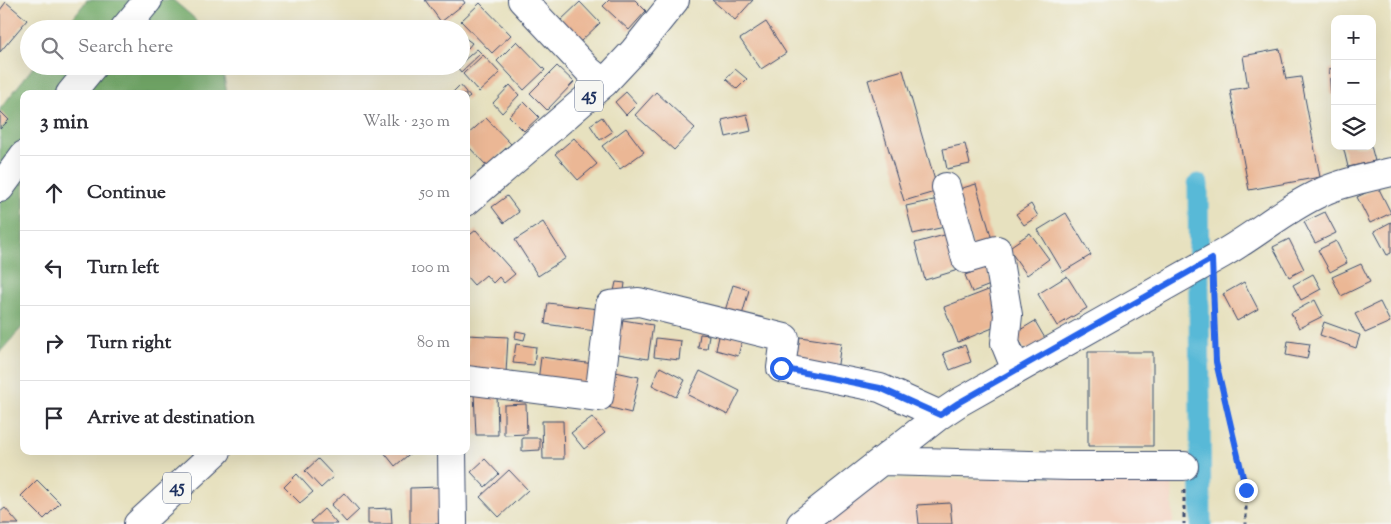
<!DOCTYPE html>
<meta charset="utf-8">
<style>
body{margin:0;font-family:"Sorts Mill Goudy",serif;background:#f2f2f3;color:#2b2b33}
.controls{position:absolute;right:15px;top:15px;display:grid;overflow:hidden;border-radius:10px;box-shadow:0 5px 20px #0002}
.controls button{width:45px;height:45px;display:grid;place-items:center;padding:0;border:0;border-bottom:1px solid #e1e1e2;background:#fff;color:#2b2b33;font:25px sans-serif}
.stop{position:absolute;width:15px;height:15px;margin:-11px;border:4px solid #2563eb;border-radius:50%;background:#fff}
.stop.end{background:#2563eb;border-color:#fff;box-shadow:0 1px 5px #0008}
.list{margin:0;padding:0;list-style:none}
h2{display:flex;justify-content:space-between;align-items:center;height:65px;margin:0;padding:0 20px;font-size:21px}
h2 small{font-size:16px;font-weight:400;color:#7c7c81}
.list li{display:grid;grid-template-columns:32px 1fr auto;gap:15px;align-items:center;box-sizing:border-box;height:75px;padding:0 20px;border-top:1px solid #e1e1e2}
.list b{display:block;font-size:19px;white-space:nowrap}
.list em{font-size:16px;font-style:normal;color:#7c7c81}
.icon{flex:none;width:28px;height:28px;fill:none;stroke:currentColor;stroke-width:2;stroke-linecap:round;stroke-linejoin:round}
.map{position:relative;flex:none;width:1391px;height:524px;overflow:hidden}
.search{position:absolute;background:#fff;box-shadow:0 5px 20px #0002;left:20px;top:20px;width:450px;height:55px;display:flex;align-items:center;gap:12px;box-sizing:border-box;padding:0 18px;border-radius:28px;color:#7c7c81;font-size:19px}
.panel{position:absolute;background:#fff;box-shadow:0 5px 20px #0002;left:20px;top:90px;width:450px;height:365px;border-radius:10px}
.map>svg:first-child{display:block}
</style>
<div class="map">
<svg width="1391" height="524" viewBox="0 0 1391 524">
<rect width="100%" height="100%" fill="#f6f6f2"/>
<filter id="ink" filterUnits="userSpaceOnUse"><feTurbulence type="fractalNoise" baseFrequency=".02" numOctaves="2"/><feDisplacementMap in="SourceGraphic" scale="10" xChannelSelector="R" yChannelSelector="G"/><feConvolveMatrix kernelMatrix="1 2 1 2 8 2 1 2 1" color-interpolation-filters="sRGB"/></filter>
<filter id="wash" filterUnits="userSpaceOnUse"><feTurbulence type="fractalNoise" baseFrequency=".0096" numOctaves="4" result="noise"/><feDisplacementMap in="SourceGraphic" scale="20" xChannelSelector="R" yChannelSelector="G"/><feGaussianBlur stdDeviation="1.12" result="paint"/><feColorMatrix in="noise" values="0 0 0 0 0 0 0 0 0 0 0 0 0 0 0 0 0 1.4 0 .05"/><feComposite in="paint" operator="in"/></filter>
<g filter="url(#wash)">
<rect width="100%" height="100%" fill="#e7e1bf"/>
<path fill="#f4d3c1" d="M1172 475 1173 524H816L862 487 899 481Z"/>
<path fill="#74ac6a" stroke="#486e64" d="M87 0H173L193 17 201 29H64Z
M34 66H222L227 94H24V325L0 352V109Z"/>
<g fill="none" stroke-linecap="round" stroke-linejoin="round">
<path stroke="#58b9d7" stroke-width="21" d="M1198 184 1201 524"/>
</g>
<g id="blocks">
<path fill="#ebb795" d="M425 0H463L465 3 441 22Z
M609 0H635L646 11 629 30 603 6Z
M712 0H753L735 20Z
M6 2 27 20 0 52V10Z
M580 2 600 23 580 42 560 21Z
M480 3 511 35 492 53 461 21Z
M766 22 786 53 761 69 740 39Z
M461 35 472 43 468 48 461 43Z
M517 41 545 70 524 90 497 61Z
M477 49 481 53 461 72 457 67 461 66V63Z
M1280 49 1286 79 1301 77 1320 177 1249 190 1230 90 1248 87 1243 56Z
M483 55 500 73 479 92 463 74Z
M557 66 574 82 547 110 530 93Z
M1335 68V95H1331L1329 69Z
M735 69 747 79 737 89 726 79Z
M903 70 938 191 904 201 868 80Z
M460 85 470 97 466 100V94H451Z
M510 85 519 95 502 113 493 103Z
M626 92 637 104 626 115 615 102Z
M656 92 695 128 674 150 635 115Z
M524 102 539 117 524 131 509 116Z
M0 111 9 120 0 129Z
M747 114 751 131 726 137 722 120Z
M602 117 612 132 600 140 590 125Z
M486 118 511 144 487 166 466 144V136Z
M626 128 644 152 620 169 602 146Z
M574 138 597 164 578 180 555 154Z
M965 144 970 164 947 169 943 149Z
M1343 146H1371L1375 161 1348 167Z
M976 184 993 243 973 248 956 190Z
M1378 187 1391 213 1370 223 1357 197Z
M507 196 519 212 504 223 492 207Z
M943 198 949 226 913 234 906 206Z
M1031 204 1038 216 1024 225 1016 214Z
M1325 212 1336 233 1315 243 1304 222Z
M1066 213 1091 255 1063 272 1038 230Z
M543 222 566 258 538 276 515 240Z
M1391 222V253L1387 255 1374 231Z
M476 230 515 274 504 283 499 277 493 283 486 275 474 285 466 276V238Z
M1030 233 1049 259 1027 275 1008 248Z
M948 234 958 270 925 280 915 243Z
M1289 239 1304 269 1289 277 1273 247Z
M1336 241 1347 263 1330 272 1318 250Z
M1361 264 1370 282 1341 296 1332 277Z
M986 267 993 284 972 292 965 275Z
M1313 274 1321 289 1301 300 1293 285Z
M1067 276 1087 308 1057 326 1038 294Z
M616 282 625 283 623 298 613 296Z
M1244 282 1258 309 1237 321 1223 294Z
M733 285 749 290 741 319 724 314Z
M991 289 1005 323 958 342 944 307Z
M1315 300 1323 316 1299 328 1291 313Z
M1380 302 1390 322 1365 333 1355 314Z
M548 303 598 309 595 331 545 324Z
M617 319 653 325 648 359 612 353Z
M1035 321 1046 340 1026 352 1015 333Z
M1324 322 1360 335 1356 348 1320 335Z
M516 331 526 333 524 340 515 338Z
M720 332 743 337 738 356 716 350Z
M700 334 709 335 707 349 698 348Z
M467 335 508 337 506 373 466 371Z
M800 337 841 343 837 371 795 364Z
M656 338 681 341 679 360 654 357Z
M1288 341 1310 344 1307 359 1286 355Z
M516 344 536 347 534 365 513 363Z
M965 345 971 362 950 370 943 353Z
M1088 352H1153V446H1088Z
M541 357 594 364 592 388 538 381Z
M660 367 685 380 676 397 652 385Z
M611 371 639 377 631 413 604 406Z
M700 371 740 391 728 415 688 395Z
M474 393H497L498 435H476Z
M526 404 527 434 504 435V405Z
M592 417 605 433 584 449 571 433Z
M542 421H563L564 459H543Z
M522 438H540V450L522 451Z
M383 451H413L395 466Z
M318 459 334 476 321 488 305 471Z
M485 459 499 474 485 487 471 472Z
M509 470 528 490 499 517 480 497Z
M297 474 313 492 300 503 284 487Z
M37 480 60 503 44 519 21 496Z
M441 487V524H410V488Z
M344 493 359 510 346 522 331 505Z
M950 503 952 524H919L917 505Z
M5 508 19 524H0V512Z
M391 508 392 524H368V509Z
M324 509 337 524H313L311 521Z"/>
</g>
</g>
<g filter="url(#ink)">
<use href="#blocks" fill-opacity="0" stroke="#3a4a6d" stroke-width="1"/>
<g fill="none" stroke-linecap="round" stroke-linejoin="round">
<g stroke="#3a4a6d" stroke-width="30">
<path id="minor" d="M522 0 589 71 604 83
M124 29 148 0
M70 94 93 66
M946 187 966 259 997 250 1008 315 1005 343 1016 370
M0 188 24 155
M466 380 599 397 610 305 639 302 785 338 781 368 880 388 940 415
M452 451 453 524
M882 461 1070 466H1184
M801 524 940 415 958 403C1046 353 1134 303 1222 254 1256 235 1286 208 1322 192 1343 182 1368 178 1391 172"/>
</g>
<g stroke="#3a4a6d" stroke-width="30">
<path id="major" d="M466 202 604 83 634 51 675 0
M138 524 217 451"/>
</g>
<path stroke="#3a4a6d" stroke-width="3" stroke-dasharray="4 4" stroke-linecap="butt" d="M1213 286 1216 362 1246 490V524
M1184 490V524"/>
<use href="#minor" stroke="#fff" stroke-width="28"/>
<use href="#major" stroke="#fff" stroke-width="28"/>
</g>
</g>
<g fill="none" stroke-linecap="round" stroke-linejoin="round" filter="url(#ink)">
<path stroke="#2563eb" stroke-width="6" d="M781 368 880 388 940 415 958 403 1212 259 1216 362 1246 490"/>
</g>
<g text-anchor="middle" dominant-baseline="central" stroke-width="4" stroke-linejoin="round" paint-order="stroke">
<g fill="#f6f6f2" stroke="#5d6b8a" stroke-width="1">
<rect x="575" y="80.5" width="28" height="31" rx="4"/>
<rect x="163" y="472.5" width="28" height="31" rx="4"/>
</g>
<g font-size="18" font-weight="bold" fill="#1b2f5e">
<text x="589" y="96">45</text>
<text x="177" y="488">45</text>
</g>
</g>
</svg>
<div class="controls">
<button>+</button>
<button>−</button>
<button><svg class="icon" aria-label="layers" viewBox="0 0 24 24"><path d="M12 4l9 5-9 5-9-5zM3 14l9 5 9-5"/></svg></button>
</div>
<div class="stop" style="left:781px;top:368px"></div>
<div class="stop end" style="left:1246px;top:490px"></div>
<div class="search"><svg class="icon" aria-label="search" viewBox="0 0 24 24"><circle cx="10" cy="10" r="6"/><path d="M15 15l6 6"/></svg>Search here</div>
<section class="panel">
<h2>3 min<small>Walk · 230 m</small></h2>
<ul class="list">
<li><svg class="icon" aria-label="ahead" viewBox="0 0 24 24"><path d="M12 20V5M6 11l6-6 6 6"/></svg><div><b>Continue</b></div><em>50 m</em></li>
<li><svg class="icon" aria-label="left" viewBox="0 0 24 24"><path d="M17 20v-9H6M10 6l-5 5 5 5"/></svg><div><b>Turn left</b></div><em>100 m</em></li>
<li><svg class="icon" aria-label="right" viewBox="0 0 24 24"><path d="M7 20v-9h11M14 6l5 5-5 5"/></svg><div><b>Turn right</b></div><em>80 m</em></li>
<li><svg class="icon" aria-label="arrive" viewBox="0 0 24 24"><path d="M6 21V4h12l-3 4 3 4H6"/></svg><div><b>Arrive at destination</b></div></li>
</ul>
</section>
</div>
